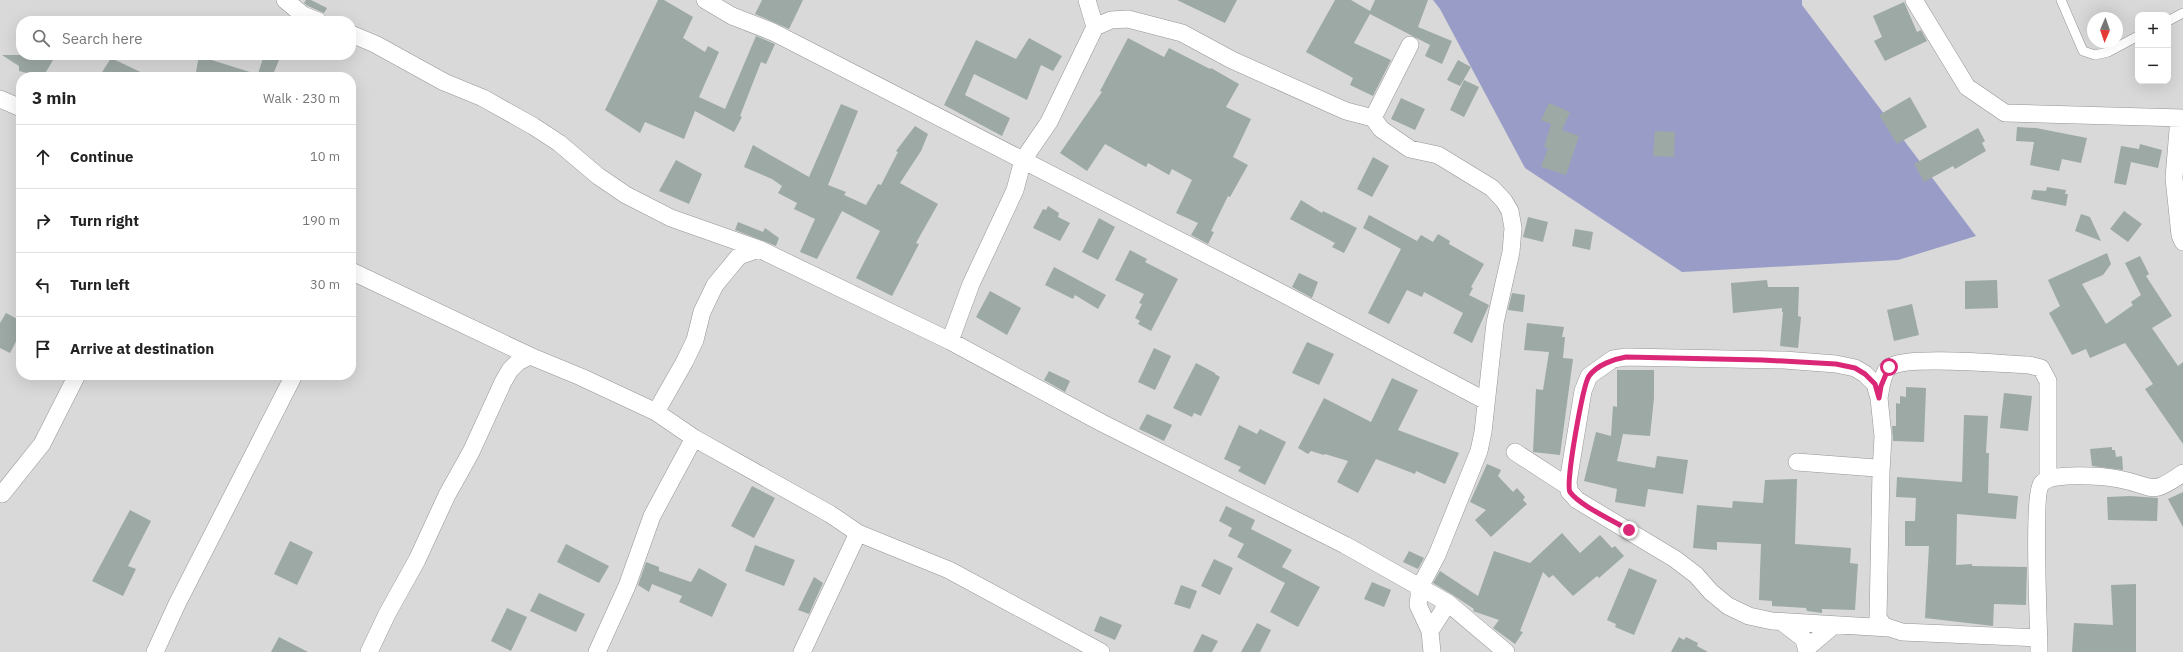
<!DOCTYPE html>
<meta charset="utf-8">
<style>
body{margin:0;font-family:"IBM Plex Sans",sans-serif;background:#f6f6f6;color:#222}
.controls{position:absolute;right:12px;top:12px;display:grid;overflow:hidden;border-radius:8px;box-shadow:0 4px 16px #0002}
.controls button{width:36px;height:36px;display:grid;place-items:center;padding:0;border:0;border-bottom:1px solid #e0e0e0;background:#fff;color:#222;font:20px sans-serif}
.compass{position:absolute;left:2087px;top:12px;width:36px;height:36px;border-radius:50%;background:#fff;box-shadow:0 4px 16px #0002;rotate:182deg}
.stop{position:absolute;width:12px;height:12px;margin:-9px;border:3px solid #db2777;border-radius:50%;background:#fff}
.stop.end{background:#db2777;border-color:#fff;box-shadow:0 1px 4px #0008}
.list{margin:0;padding:0;list-style:none}
h2{display:flex;justify-content:space-between;align-items:center;height:52px;margin:0;padding:0 16px;font-size:17px}
h2 small{font-size:13px;font-weight:400;color:#767676}
.list li{display:grid;grid-template-columns:26px 1fr auto;gap:12px;align-items:center;box-sizing:border-box;height:64px;padding:0 16px;border-top:1px solid #e0e0e0}
.list b{display:block;font-size:15px;white-space:nowrap}
.list em{font-size:13px;font-style:normal;color:#767676}
.icon{flex:none;width:22px;height:22px;fill:none;stroke:currentColor;stroke-width:2;stroke-linecap:round;stroke-linejoin:round}
.map{position:relative;flex:none;width:2183px;height:652px;overflow:hidden}
.search{position:absolute;background:#fff;box-shadow:0 4px 16px #0002;left:16px;top:16px;width:340px;height:44px;display:flex;align-items:center;gap:10px;box-sizing:border-box;padding:0 14px;border-radius:16px;color:#767676;font-size:15px}
.panel{position:absolute;background:#fff;box-shadow:0 4px 16px #0002;left:16px;top:72px;width:340px;height:308px;border-radius:16px}
.map>svg:first-child{display:block}
</style>
<div class="map">
<svg width="2183" height="652" viewBox="0 0 2183 652">
<rect width="100%" height="100%" fill="#e1ebea"/>
<path fill="#d8d9d8" fill-rule="evenodd" d="M0 0H1433L1440 9 1802 5V0H2183V652H0ZM2138 15H2168V81H2138ZM2093 18H2117V42H2093ZM21 21H351V55H21ZM21 77H351V375H21Z"/>
<path fill="#999cc7" d="M1433 0H1802V5L1976 236 1898 260 1682 272 1525 168 1440 9Z"/>
<path fill="#9da9a5" d="M306 0H311L327 8 324 13 308 6 304 3Z
M658 0H664L693 17 683 38 705 52 708 46 719 52 699 97 725 109 756 36 775 44 766 64 761 62 740 116 742 117 734 132 695 111 684 139 645 122 640 133 605 110Z
M762 0H803L789 29 755 14Z
M1177 0H1237L1225 23Z
M1335 0H1351L1370 11 1375 0H1428L1418 27 1452 41 1442 64 1425 56 1430 45 1370 14 1354 43 1391 60 1373 96 1350 85 1353 78 1306 52Z
M1904 2 1917 32 1921 30 1927 41 1885 61 1874 41 1882 37 1873 16Z
M1029 38 1062 56 1053 71 1041 65 1027 100 974 74 965 95 1010 118 1002 136 944 105 976 40 1016 59Z
M1128 38 1164 57 1169 48 1210 69 1211 68 1239 84 1226 107 1251 119 1233 157 1248 165 1230 197 1228 196 1211 231 1214 232 1208 244 1191 235 1198 223 1176 213 1192 180 1172 169 1169 175 1148 163 1146 167 1105 144 1087 171 1060 153 1102 92 1100 91Z
M2 55H56L43 77 19 71V66Z
M264 55H281L272 77H257Z
M199 56 256 74V77H195Z
M111 58 151 77H99Z
M1458 60 1471 67 1460 86 1447 80Z
M1464 80 1479 87 1464 117 1450 110Z
M1910 97 1927 127 1897 144 1879 115Z
M1401 98 1425 109 1415 130 1391 119Z
M1549 103 1570 112 1562 130 1579 136 1566 175 1541 167 1548 148 1544 147 1551 124 1541 120Z
M841 104 858 111 828 185 846 192 844 195 866 205 878 184 881 185 898 152 896 151 915 126 928 134 921 151 900 183 938 204 916 243 919 244 892 296 856 278 880 231 842 211 817 259 800 252 815 219 794 209 797 203 778 193 782 186 772 179 744 167 753 145 809 177Z
M2017 127 2036 128 2087 138 2081 163 2062 159 2059 171 2030 165 2034 142 2016 141Z
M1978 128 1985 141 1982 143 1986 151 1955 169 1953 166 1924 182 1914 164Z
M1655 131 1675 132 1674 157 1653 156Z
M2140 144 2162 150 2158 168 2131 162 2126 185 2114 183 2121 146 2139 149Z
M1373 157 1389 166 1372 197 1357 189Z
M676 160 702 174 689 204 659 191Z
M2047 187 2066 190 2065 194H2068L2066 206 2031 199 2033 190 2046 191Z
M1301 200 1322 213 1323 211 1357 228 1344 253 1332 247 1335 243 1290 219Z
M1048 206 1059 213 1058 217 1070 223 1060 241 1033 228 1043 209 1046 210Z
M2124 211 2142 224 2128 242 2110 229Z
M2081 214 2090 217 2101 241 2075 231Z
M1369 215 1417 241 1421 235 1433 242 1438 234 1450 241 1449 244 1484 264 1471 287 1473 288 1469 295 1489 305 1472 343 1453 333 1463 313 1424 292 1422 297 1407 290 1389 324 1368 313 1401 249 1363 228Z
M1528 217 1548 222 1543 242 1523 237Z
M1099 218 1115 227 1098 260 1082 252Z
M738 222 763 232 765 228 779 238 776 246 735 230Z
M1575 229 1593 232 1590 250 1572 246Z
M1130 250 1147 259 1145 262 1178 279 1151 331 1138 324 1140 321 1135 318 1142 304 1139 303 1144 294 1115 280Z
M2107 253 2111 264 2103 275 2082 284 2106 324 2133 305 2131 302 2141 295 2125 263 2140 256 2149 274 2146 276 2172 316 2152 328 2178 366 2183 362V444L2145 389 2153 384 2125 343 2090 358 2086 349 2072 355 2049 313 2060 306 2048 280Z
M1054 267 1106 295 1098 309 1075 295 1073 299 1045 285Z
M1299 273 1318 282 1312 298 1292 287Z
M1767 280 1768 287H1799L1798 316 1801 317 1798 348 1780 346 1783 312H1782V308L1733 313 1731 283Z
M1997 280 1998 308 1965 309V281Z
M990 291 1021 308 1007 335 976 317Z
M1512 293 1525 295 1523 312 1508 310Z
M1912 304 1919 335 1894 341 1887 310Z
M6 313 21 321V332L10 353 0 348V323Z
M1527 323 1564 327 1562 337H1565L1563 358 1573 359 1560 455 1533 452 1536 389 1543 390 1549 352 1524 350Z
M1307 342 1334 354 1319 385 1292 373Z
M1154 348 1171 356 1155 390 1138 382Z
M1196 363 1215 373V374L1220 377 1201 416 1194 413 1192 417 1173 408Z
M1617 370H1654V398L1650 436 1623 434 1617 461 1655 468 1657 456 1688 460 1683 494 1648 489 1645 507 1615 502 1617 489 1584 481 1596 432 1611 436 1613 406 1617 407Z
M1049 371 1070 381 1065 392 1044 380Z
M1392 378 1418 390 1398 430 1459 453 1445 484 1416 471 1415 474 1376 459 1358 493 1337 482 1348 461 1325 454 1324 455 1311 451 1308 454 1298 448 1324 398 1371 422Z
M1906 387 1926 388 1924 442 1893 441 1892 426H1896V403L1900 404V396L1906 397Z
M2004 393 2032 396 2028 431 2000 428Z
M1147 414 1172 425 1164 441 1139 429Z
M1964 415 1988 416 1986 453H1989L1988 493 2018 496 2016 519 1957 514 1956 565 1972 564V566L2027 567 2026 605 1994 604 1993 626 1925 618 1929 546H1905V521H1915L1916 498 1896 497 1897 477 1962 482Z
M1239 425 1257 434 1260 429 1286 442 1265 485 1238 471 1241 467 1224 459Z
M2112 447V450H2115L2116 457 2122 456 2123 470 2092 466 2090 449Z
M1487 464 1501 470 1498 476 1513 492 1517 488 1525 497 1523 500 1527 504 1491 537 1475 520 1486 510 1470 502Z
M1797 479 1795 544 1851 548 1850 563 1858 564 1855 610 1822 609V613L1807 611 1806 608 1772 606V601L1759 600 1761 544 1717 542V550L1693 548 1697 505 1732 508 1733 501 1763 503 1765 480Z
M752 486 775 498 754 538 731 526Z
M2183 492V527L2168 499Z
M2130 496 2158 498 2157 521 2108 520 2107 497Z
M1226 506 1255 520 1251 529 1292 550 1282 567 1320 587 1298 627 1270 612 1285 583 1237 557 1244 544 1228 536 1232 528 1219 521Z
M130 510 151 521 128 566 136 569 123 596 92 581Z
M1562 533 1580 553 1600 535 1612 548 1615 546 1624 556 1599 578 1597 576 1573 596 1553 575 1549 578 1543 572 1520 631 1523 632 1515 644 1493 628 1499 620 1473 611 1474 609 1453 595 1433 583 1440 571 1478 596 1494 551 1530 563Z
M290 541 313 552 297 585 274 574Z
M566 544 609 566 599 583 557 562Z
M755 545 795 560 784 586 745 571Z
M1409 551 1424 558 1418 569 1403 562Z
M1214 559 1233 568 1220 595 1201 586Z
M646 562 659 567V571L691 582 699 568 727 584 712 617 679 602 682 596 652 584 649 592 638 585Z
M1629 568 1657 580 1634 635 1615 627 1616 624 1607 620Z
M814 577 823 583 809 614 798 610Z
M1372 582 1391 590 1384 607 1364 599Z
M2136 584V652H2072L2074 623 2113 625 2111 585Z
M1181 585 1197 591 1190 609 1174 604Z
M539 593 585 614 576 632 530 611Z
M507 608 527 617 511 651 491 641Z
M1100 616 1122 625 1115 640 1094 631Z
M1257 623 1271 630 1260 652H1241Z
M1202 634 1218 641 1212 652H1193Z
M279 637 308 652H271Z
M1679 637 1684 640 1686 637 1698 643 1697 646 1708 652H1671Z"/>
<g fill="none" stroke-linecap="round" stroke-linejoin="round">
<g stroke="#959595" stroke-width="10">
<path id="service" d="M2061 0 2083 51 2095 55 2108 52 2138 36
M2168 21 2183 13"/>
</g>
<g stroke="#959595" stroke-width="18">
<path id="minor" d="M285 0 303 15 318 21
M705 0 732 16 773 32 1274 289 1486 401
M1087 0 1095 27
M1914 0 1967 87 2005 113 2183 118
M351 34 375 44 444 82 483 98 533 126 559 143 598 176 626 195 671 218 759 249 950 341 1102 423 1345 545 1448 603 1506 652
M0 99 21 108
M1373 118 1410 45
M2179 118 2174 178 2180 235 2183 242
M351 271 530 356 581 377 656 412 694 438 830 514 858 533 949 570 1101 652
M950 341 971 284 1015 190 1023 160 1049 122 1095 27 1111 20 1128 19 1182 33 1232 60 1328 103 1346 111 1373 118 1381 129 1410 149 1438 155 1492 188 1504 201 1510 211 1513 228 1511 252 1495 323 1483 432 1479 451 1437 555 1420 587 1418 605 1430 631 1432 652
M1879 398C1881 389 1882 372 1890 367 1906 355 2004 364 2029 365L2041 368 2048 381V479
M656 412 685 361 695 340 702 312 715 285 739 256 759 249
M1515 452 1569 487
M1797 462 1876 468 1881 472 1878 618 1884 626 1902 632 2039 638
M1881 472 1883 436 1879 398 1875 384 1865 374 1855 368 1836 364 1784 360 1626 357 1613 359 1589 376 1583 391 1568 482 1569 491 1577 500 1675 559 1696 575 1711 592 1728 606 1749 616 1772 621 1889 628
M2 494 42 444 77 375
M1782 622 1804 639 1807 652
M1430 631 1448 603
M1807 648 1833 626
M155 652 177 604 294 375
M369 652 387 614 417 560 447 495 471 452 503 382 510 370 518 362 530 356
M597 652 627 586 652 516 694 438
M802 652 858 533
M2039 652C2039 629 2032 493 2042 483 2053 472 2104 476 2119 479 2155 486 2149 497 2183 473"/>
</g>
<use href="#service" stroke="#fff" stroke-width="9"/>
<use href="#minor" stroke="#fff" stroke-width="17"/>
</g>
<g fill="none" stroke-linecap="round" stroke-linejoin="round">
<path stroke="#db2777" stroke-width="5" d="M1629 530C1614 521 1579 505 1570 492 1565 484 1583 385 1589 376 1597 365 1614 359 1626 357L1762 360 1836 364 1855 368 1865 374 1875 384 1879 398 1881 386 1889 367"/>
</g>
</svg>
<div class="controls">
<button>+</button>
<button>−</button>
</div>
<svg class="compass" viewBox="-18 -18 36 36"><path d="M0-13l5 13h-10z" fill="#e53935"/><path d="M0 13l5-13h-10z" fill="#767676"/></svg>
<div class="stop" style="left:1889px;top:367px"></div>
<div class="stop end" style="left:1629px;top:530px"></div>
<div class="search"><svg class="icon" aria-label="search" viewBox="0 0 24 24"><circle cx="10" cy="10" r="6"/><path d="M15 15l6 6"/></svg>Search here</div>
<section class="panel">
<h2>3 min<small>Walk · 230 m</small></h2>
<ul class="list">
<li><svg class="icon" aria-label="ahead" viewBox="0 0 24 24"><path d="M12 20V5M6 11l6-6 6 6"/></svg><div><b>Continue</b></div><em>10 m</em></li>
<li><svg class="icon" aria-label="right" viewBox="0 0 24 24"><path d="M7 20v-9h11M14 6l5 5-5 5"/></svg><div><b>Turn right</b></div><em>190 m</em></li>
<li><svg class="icon" aria-label="left" viewBox="0 0 24 24"><path d="M17 20v-9H6M10 6l-5 5 5 5"/></svg><div><b>Turn left</b></div><em>30 m</em></li>
<li><svg class="icon" aria-label="arrive" viewBox="0 0 24 24"><path d="M6 21V4h12l-3 4 3 4H6"/></svg><div><b>Arrive at destination</b></div></li>
</ul>
</section>
</div>
